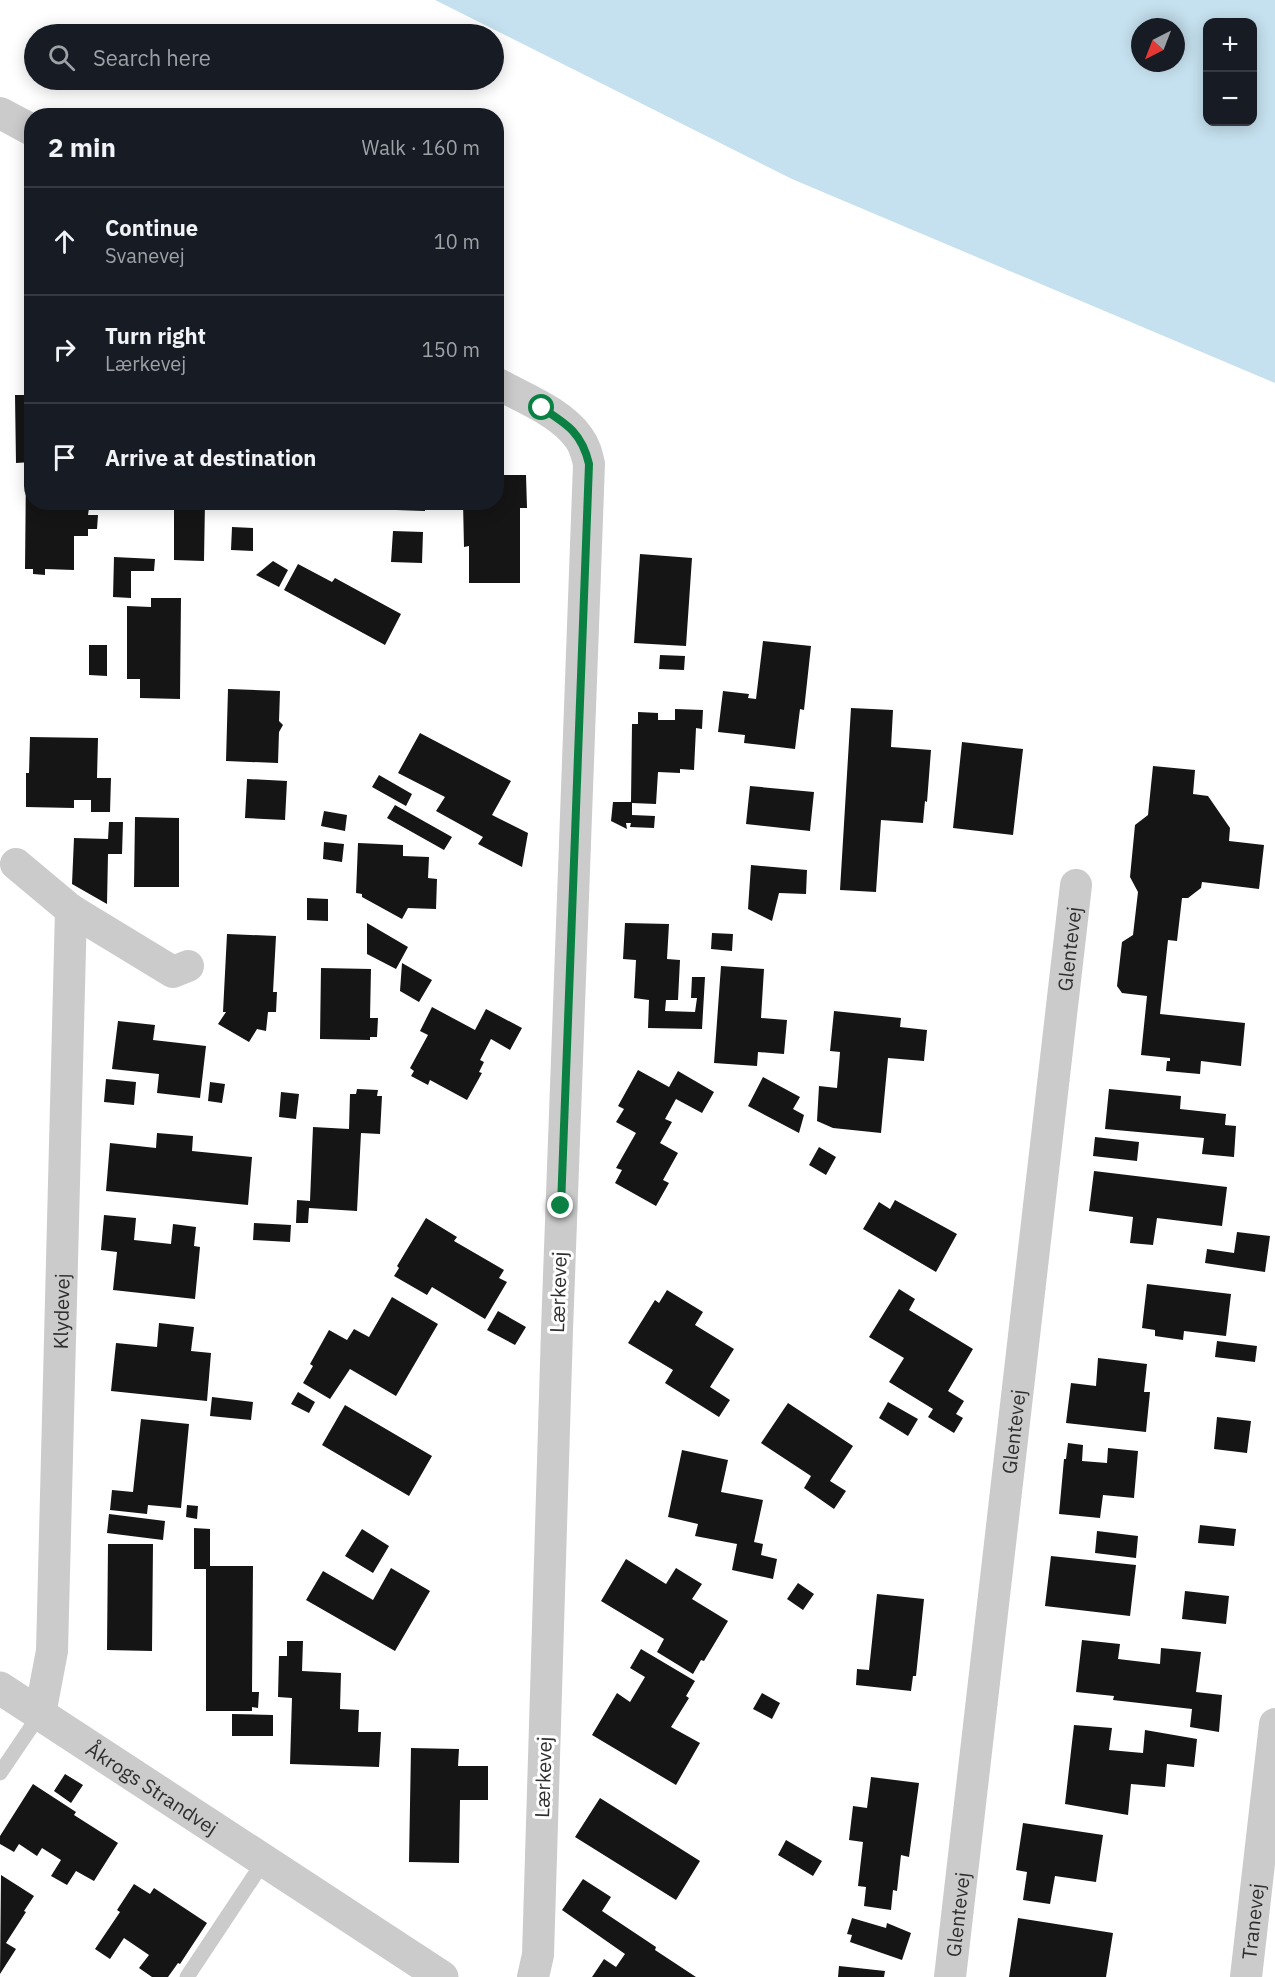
<!DOCTYPE html>
<meta charset="utf-8">
<style>
body{margin:0;font-family:"IBM Plex Sans",sans-serif;background:#242831;color:#f1f3f6}
.controls{position:absolute;right:18px;top:18px;display:grid;overflow:hidden;border-radius:12px;box-shadow:0 3px 15px #0003}
.controls button{width:54px;height:54px;display:grid;place-items:center;padding:0;border:0;border-bottom:2px solid #363941;background:#171b24;color:#f1f3f6;font:30px sans-serif}
.compass{position:absolute;left:1131px;top:18px;width:54px;height:54px;border-radius:50%;background:#171b24;box-shadow:0 3px 15px #0003;rotate:222deg}
.stop{position:absolute;width:18px;height:18px;margin:-14px;border:4px solid #0b8043;border-radius:50%;background:#fff}
.stop.end{background:#0b8043;border-color:#fff;box-shadow:0 2px 6px #0008}
.list{margin:0;padding:0;list-style:none}
h2{display:flex;justify-content:space-between;align-items:center;height:78px;margin:0;padding:0 24px;font-size:26px}
h2 small{font-size:20px;font-weight:400;color:#9ea1a6}
.list li{display:grid;grid-template-columns:39px 1fr auto;gap:18px;align-items:center;box-sizing:border-box;height:108px;padding:0 24px;border-top:2px solid #363941}
.list b{display:block;font-size:22px;white-space:nowrap}
.list p{margin:0;font-size:20px;white-space:nowrap;color:#9ea1a6}
.list em{font-size:20px;font-style:normal;color:#9ea1a6}
.icon{flex:none;width:33px;height:33px;fill:none;stroke:currentColor;stroke-width:2;stroke-linecap:round;stroke-linejoin:round}
.map{position:relative;flex:none;width:1275px;height:1977px;overflow:hidden}
.search{position:absolute;background:#171b24;box-shadow:0 3px 15px #0003;left:24px;top:24px;width:480px;height:66px;display:flex;align-items:center;gap:15px;box-sizing:border-box;padding:0 21px;border-radius:33px;color:#9ea1a6;font-size:22px}
.panel{position:absolute;background:#171b24;box-shadow:0 3px 15px #0003;left:24px;top:108px;width:480px;height:402px;border-radius:24px}
.map>svg:first-child{display:block}
</style>
<div class="map">
<svg width="1275" height="1977" viewBox="0 0 1275 1977">
<rect width="100%" height="100%" fill="#fff"/>
<path fill="#c5e0ee" fill-rule="evenodd" d="M435 0H1275V383L792 179ZM1208 22H1252V122H1208ZM1140 27H1176V63H1140Z"/>
<path fill="#151515" d="M27 248 32 249V336H27Z
M15 395H32V462L16 463Z
M26 469H32V502H81V508H89L88 515H98L97 529H88V536H74V570L45 569V575L33 574V569H25Z
M496 475H526L527 508H520V583H469V546L464 547 463 502H496Z
M174 502H205L204 561 174 560Z
M396 502H425V511L396 510Z
M232 527 253 528V551L231 550Z
M393 531 423 532 422 563 391 562Z
M640 554 692 558 686 646 634 643Z
M114 557 155 559 154 571H131V598L113 597Z
M273 561 288 570 279 587 256 575Z
M298 564 332 582 335 578 401 614 385 645 284 590Z
M151 598H181L180 699 140 698V679H127V606L151 607Z
M763 641 811 646 804 710 800 709 795 749 744 743 745 735 718 732 723 691 749 694 748 698 756 699Z
M89 645H107V676L89 675Z
M660 655 685 656 684 670 659 669Z
M228 689 280 691 279 721 283 725 279 732 278 763 226 761Z
M851 708 893 710 891 747 931 750 927 802 925 801 923 823 881 820 876 892 840 890Z
M675 709 703 710 702 729 696 728 694 770 680 769V773L658 772 656 804 632 803V815L655 816 654 828 630 827 631 823H626L627 829 611 821 613 802H631L632 724H638V712L658 713V720H675Z
M420 733 511 781 492 815 528 833 522 867 478 844 483 837 436 811 445 797 398 773Z
M30 737 98 738 97 778H111L110 812H91V800H74V808L26 807V773H29Z
M962 742 1023 749 1013 835 953 828Z
M1153 766 1195 770 1193 794 1208 796 1230 828 1229 841 1264 845 1259 889 1202 882 1201 888 1188 898H1182L1177 941 1168 940 1160 1014 1245 1023 1241 1066 1201 1061 1200 1074 1166 1071 1167 1061H1170V1058L1141 1055 1147 996 1122 993 1117 986 1122 942 1133 935 1138 892 1130 877 1135 825 1148 815Z
M379 775 412 794 406 806 372 787Z
M247 779 287 781 285 820 245 818Z
M750 786 814 792 810 831 746 824Z
M395 805 452 837 444 850 387 818Z
M324 811 347 815 345 831 321 826Z
M135 817 179 818V887H134Z
M109 822H123L122 854H108L107 904 72 884 74 838 108 839Z
M324 842 344 844 342 862 323 859Z
M358 843 403 845V856L429 857 428 878 437 879 436 909 408 908 402 919 362 897V894L356 893Z
M751 865 807 870 806 894 779 893 772 921 748 909Z
M307 898 328 899V921L307 920Z
M367 923 408 947 396 969 367 954Z
M625 923 669 924 667 959 680 960 678 1000H666L665 1011 695 1012 697 998H691L692 977H705L702 1029 648 1028 649 1000 634 998 636 960 623 959Z
M712 933 733 934 732 951 711 949Z
M227 934 276 936 273 992H277L276 1012H268L266 1031 257 1029 249 1042 218 1024 226 1012H223Z
M402 963 432 980 419 1002 400 991Z
M721 966 764 969 761 1018 787 1020 784 1054 758 1052 757 1066 714 1063Z
M321 968 371 969 370 1018H378L377 1037H370V1040L320 1039Z
M432 1007 475 1030 486 1009 522 1028 510 1050 491 1039 480 1060 484 1062 479 1072 482 1073 467 1100 430 1080 428 1085 411 1076 414 1071 410 1068 428 1035 420 1031Z
M834 1011 901 1018 900 1027 927 1030 924 1061 888 1058 881 1133 833 1128 817 1121 819 1086 837 1088 840 1052 830 1051Z
M118 1021 155 1025 153 1040 206 1046 200 1098 157 1093 159 1074 112 1069Z
M638 1070 669 1087 678 1071 714 1092 702 1113 676 1099 665 1119 672 1122 660 1143 678 1153 663 1180 669 1183 656 1206 615 1183 622 1170 616 1168 636 1133 616 1122 624 1109 618 1106Z
M763 1077 800 1097 793 1109 804 1115 799 1133 748 1106Z
M106 1079 136 1082 134 1105 104 1102Z
M210 1082 225 1084 222 1103 208 1101Z
M357 1089 378 1090 377 1096H382L380 1134 361 1133 357 1211 309 1208 308 1223H296L297 1200 310 1201 313 1127 349 1129 350 1094H356Z
M1109 1089 1181 1096 1180 1109 1226 1114 1225 1125 1236 1126 1234 1157 1202 1154 1204 1138 1105 1129Z
M281 1092 299 1094 296 1119 279 1117Z
M157 1133 193 1136 192 1151 252 1157 248 1205 106 1191 110 1143 156 1148Z
M1095 1137 1139 1142 1137 1161 1093 1156Z
M819 1147 836 1157 826 1175 809 1165Z
M1094 1171 1227 1187 1222 1226 1157 1218 1153 1245 1130 1243 1133 1217 1089 1211Z
M895 1200 957 1234 936 1272 863 1229 879 1202 890 1209Z
M104 1215 136 1218 134 1240 171 1244 173 1224 196 1227 194 1246 200 1247 195 1299 113 1290 117 1252 101 1250Z
M426 1218 457 1237 454 1241 504 1270 499 1278 507 1282 485 1319 432 1287 427 1295 394 1276 399 1268 397 1266Z
M254 1223 291 1225 290 1242 253 1240Z
M1237 1232 1270 1236 1265 1272 1205 1263 1207 1249 1234 1253Z
M1147 1284 1231 1294 1226 1336 1184 1331 1183 1340 1155 1336V1330L1142 1328Z
M899 1289 915 1299 909 1310 973 1349 948 1391 964 1401 956 1414 963 1418 954 1433 928 1417 933 1409 889 1382 904 1358 869 1337Z
M667 1290 703 1312 695 1325 734 1349 710 1387 730 1400 719 1417 665 1383 673 1370 628 1343 655 1300 659 1303Z
M392 1297 438 1324 396 1396 350 1369 330 1399 303 1383 313 1366 310 1364 329 1330 347 1340 354 1329 369 1337Z
M498 1311 526 1327 515 1345 487 1330Z
M159 1323 194 1327 191 1351 211 1353 207 1401 111 1391 116 1343 157 1347Z
M1217 1341 1257 1346 1255 1362 1215 1357Z
M1098 1358 1147 1364 1144 1392H1150L1146 1432 1066 1423 1071 1383 1096 1386Z
M298 1392 315 1402 309 1413 291 1404Z
M212 1397 253 1402 251 1420 210 1416Z
M888 1402 918 1419 908 1436 879 1418Z
M788 1403 853 1446 830 1481 846 1491 834 1509 804 1488 811 1476 761 1443Z
M345 1405 432 1456 409 1496 322 1445Z
M1217 1417 1251 1421 1247 1453 1214 1449Z
M141 1419 189 1424 181 1508 148 1505 147 1514 110 1510 112 1490 133 1492Z
M1068 1443 1083 1445 1082 1461 1107 1463 1108 1448 1138 1451 1134 1498 1103 1495 1100 1518 1059 1514 1064 1459H1066Z
M682 1450 728 1460 721 1492 763 1500 754 1542 763 1544 761 1555 777 1559 773 1579 732 1570 737 1544 695 1536 698 1524 668 1517Z
M187 1505 198 1506 197 1519 186 1517Z
M109 1514 165 1521 163 1540 107 1533Z
M1200 1525 1236 1529 1234 1546 1198 1543Z
M194 1528 210 1529V1566H253L252 1692H259L258 1708 252 1707V1711H206V1569H194Z
M362 1529 389 1546 373 1573 345 1556Z
M1097 1531 1138 1536 1136 1558 1095 1553Z
M108 1544H153L152 1651 107 1650Z
M1051 1556 1136 1565 1130 1616 1045 1606Z
M626 1559 666 1584 676 1568 702 1584 692 1599 728 1621 704 1661 701 1660 693 1674 657 1652 664 1639 601 1601Z
M391 1568 430 1591 395 1651 306 1600 323 1571 373 1600Z
M798 1583 814 1594 803 1610 787 1599Z
M1185 1591 1229 1596 1226 1624 1182 1619Z
M877 1594 924 1599 916 1676H913L911 1691 856 1685 857 1669 869 1670Z
M1082 1640 1120 1644 1118 1659 1160 1664 1161 1648 1201 1652 1196 1692 1222 1695 1219 1732 1190 1727 1192 1709 1113 1700 1114 1696 1076 1692Z
M287 1641H303L302 1671 341 1673 340 1709 359 1710 358 1732H381L379 1767 290 1764 292 1698 278 1697 279 1656H287Z
M641 1649 695 1681 686 1696 689 1698 671 1727 700 1743 676 1785 592 1735 617 1693 630 1702 645 1677 630 1668Z
M762 1693 780 1703 772 1719 753 1709Z
M232 1714 273 1715V1736H232Z
M1074 1725 1112 1728 1109 1750 1143 1753 1145 1730 1197 1739 1194 1767 1167 1764 1165 1787 1131 1784 1128 1815 1065 1804Z
M411 1748 459 1749 458 1766H488V1800H460L459 1863 409 1862Z
M65 1774 83 1785 71 1803 54 1791Z
M871 1777 919 1783 909 1857 901 1855 897 1891 893 1890 891 1910 864 1906 866 1887 858 1886 863 1842 849 1840 853 1806 867 1808Z
M33 1784 76 1812 74 1815 118 1843 94 1881 76 1871 67 1885 51 1876 61 1860 42 1848 37 1856 19 1844 14 1852 0 1844V1836Z
M600 1798 700 1861 676 1900 575 1837Z
M1023 1823 1103 1835 1096 1882 1055 1876 1050 1904 1023 1900 1027 1872 1016 1870Z
M786 1840 822 1861 813 1876 778 1855Z
M1 1875 34 1896 24 1911 26 1912 6 1943 16 1949 0 1974Z
M583 1879 611 1897 602 1911 656 1947 655 1950 696 1977H592L604 1959 616 1967 625 1954 562 1910Z
M134 1884 150 1894 154 1888 207 1923 180 1964 178 1963 168 1977H152L139 1968 149 1955 124 1938 110 1959 95 1949 120 1912 117 1910Z
M852 1918 886 1928 887 1923 911 1933 902 1960 850 1942 852 1935 847 1934Z
M1018 1918 1113 1933 1106 1977H1009Z
M839 1966 885 1971 884 1977H838Z"/>
<g fill="none" stroke-linecap="round" stroke-linejoin="round">
<path stroke="#cbcbcb" stroke-width="15" d="M0 1773 40 1714
M187 1977 264 1861"/>
<g stroke="#cbcbcb" stroke-width="32">
<path d="M0 113 32 130"/>
<path d="M496 383C523 398 561 412 579 438 585 446 587 455 589 464L557 1330 538 1955 533 1977"/>
<path d="M16 864 71 910 173 972 188 966"/>
<path id="s1" d="M40 1714 52 1651 71 910"/>
<path id="s2" d="M950 1977 1076 885"/>
<path id="s3" d="M1246 1977 1275 1724"/>
</g>
<path stroke="#cbcbcb" stroke-width="33" id="s4" d="M0 1688 442 1977"/>
</g>
<g fill="none" stroke-linecap="round" stroke-linejoin="round">
<path stroke="#0b8043" stroke-width="8" d="M542 408C567 424 582 433 589 464L561 1206"/>
</g>
<g text-anchor="middle" dominant-baseline="central" stroke-width="6" stroke-linejoin="round" paint-order="stroke">
<g font-size="20" fill="#2e2e2e" stroke="#fff">
<text stroke="none"><textPath href="#s2" startOffset="1035">Glentevej</textPath></text>
<text transform="translate(558 1292) rotate(-88)">Lærkevej</text>
<text stroke="none"><textPath href="#s1" startOffset="404">Klydevej</textPath></text>
<text stroke="none"><textPath href="#s2" startOffset="549">Glentevej</textPath></text>
<text transform="translate(543 1777) rotate(-88)">Lærkevej</text>
<text stroke="none"><textPath href="#s4" startOffset="182">Åkrogs Strandvej</textPath></text>
<text stroke="none"><textPath href="#s2" startOffset="63">Glentevej</textPath></text>
<text stroke="none"><textPath href="#s3" startOffset="56">Tranevej</textPath></text>
</g>
</g>
</svg>
<div class="controls">
<button>+</button>
<button>−</button>
</div>
<svg class="compass" viewBox="-18 -18 36 36"><path d="M0-13l5 13h-10z" fill="#e53935"/><path d="M0 13l5-13h-10z" fill="#9ea1a6"/></svg>
<div class="stop" style="left:542px;top:408px"></div>
<div class="stop end" style="left:561px;top:1206px"></div>
<div class="search"><svg class="icon" aria-label="search" viewBox="0 0 24 24"><circle cx="10" cy="10" r="6"/><path d="M15 15l6 6"/></svg>Search here</div>
<section class="panel">
<h2>2 min<small>Walk · 160 m</small></h2>
<ul class="list">
<li><svg class="icon" aria-label="ahead" viewBox="0 0 24 24"><path d="M12 20V5M6 11l6-6 6 6"/></svg><div><b>Continue</b><p>Svanevej</p></div><em>10 m</em></li>
<li><svg class="icon" aria-label="right" viewBox="0 0 24 24"><path d="M7 20v-9h11M14 6l5 5-5 5"/></svg><div><b>Turn right</b><p>Lærkevej</p></div><em>150 m</em></li>
<li><svg class="icon" aria-label="arrive" viewBox="0 0 24 24"><path d="M6 21V4h12l-3 4 3 4H6"/></svg><div><b>Arrive at destination</b></div></li>
</ul>
</section>
</div>
